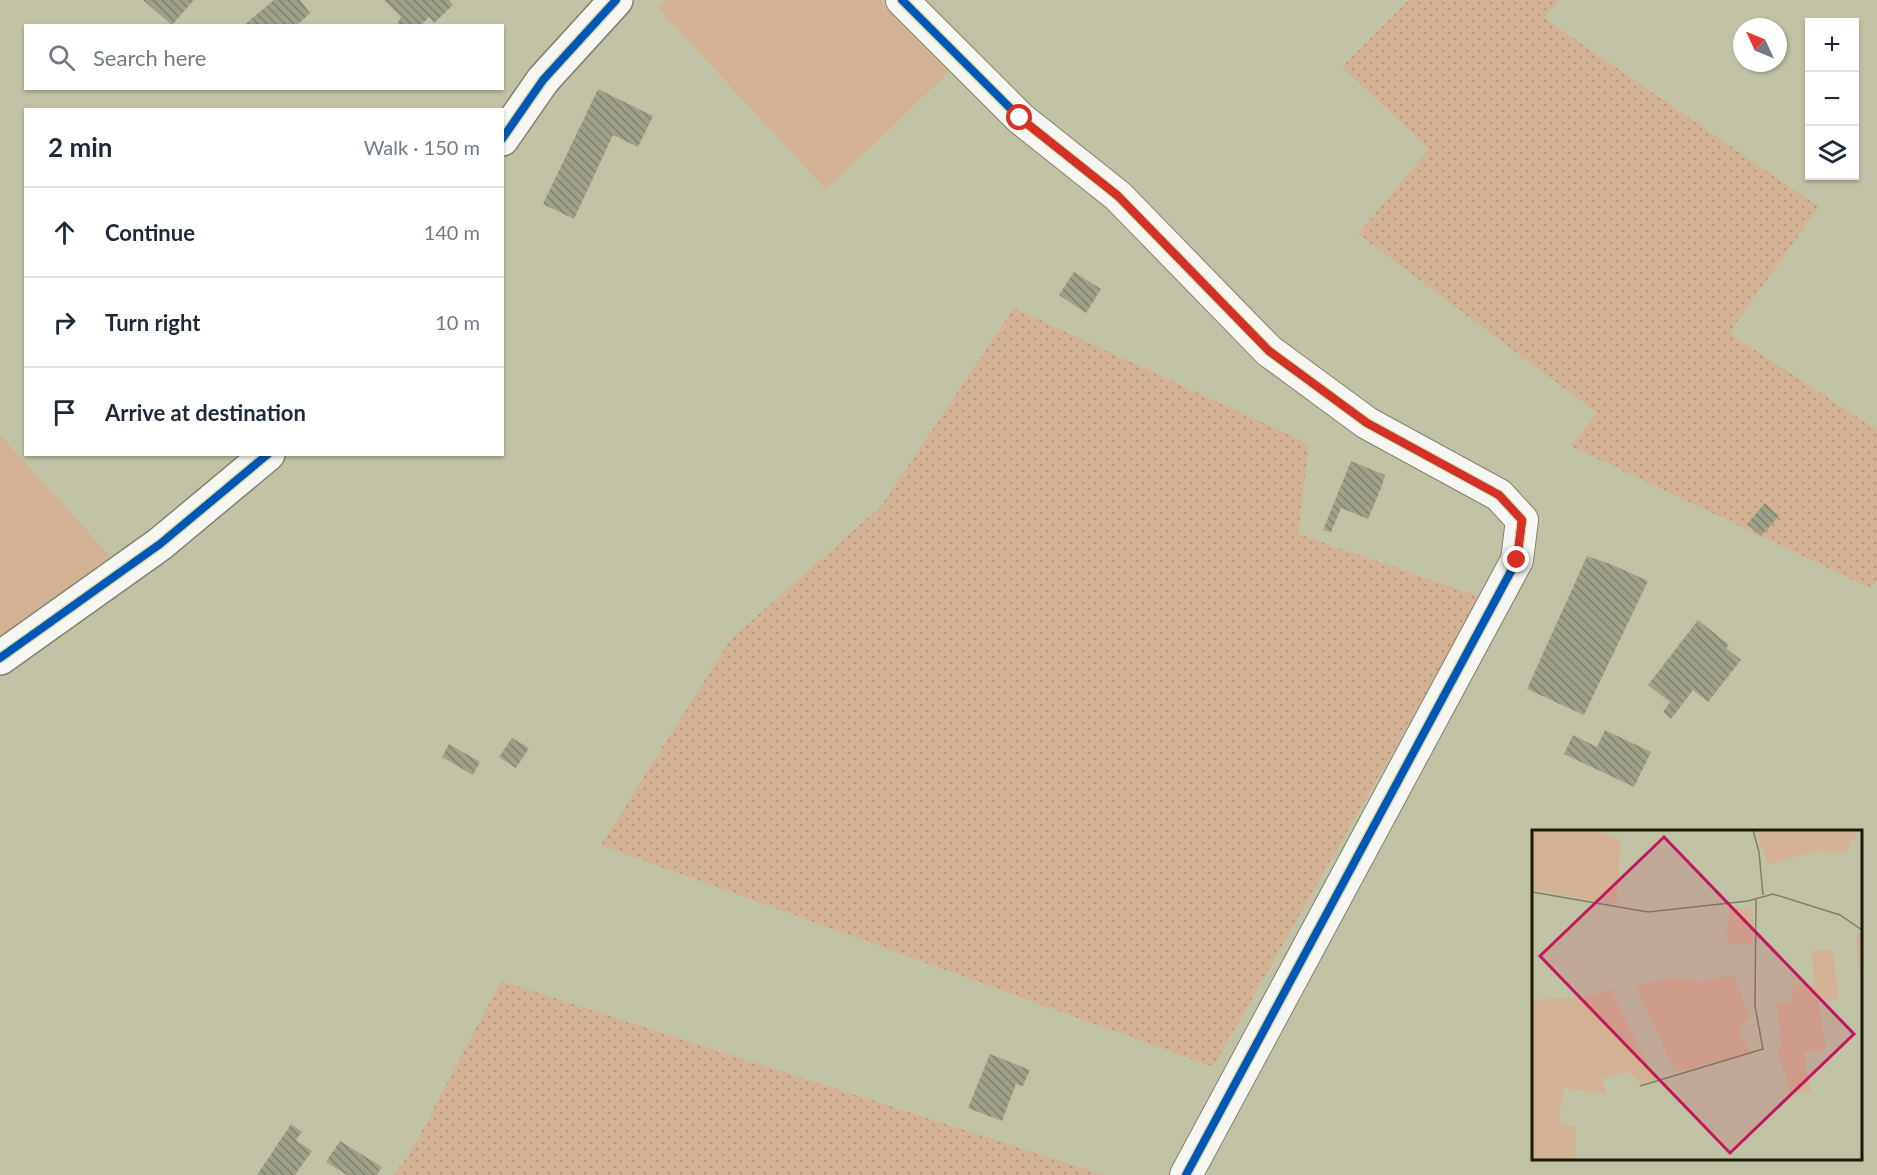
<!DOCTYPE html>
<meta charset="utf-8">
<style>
body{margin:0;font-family:Lato,sans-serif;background:#f6f6f7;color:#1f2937}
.controls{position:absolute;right:18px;top:18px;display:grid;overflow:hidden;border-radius:0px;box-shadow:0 2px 4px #0004}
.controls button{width:54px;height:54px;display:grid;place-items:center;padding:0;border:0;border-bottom:2px solid #e0e1e3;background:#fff;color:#1f2937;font:30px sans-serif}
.compass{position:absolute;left:1733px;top:18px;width:54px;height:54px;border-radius:50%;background:#fff;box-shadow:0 2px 4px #0004;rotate:314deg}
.stop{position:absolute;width:18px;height:18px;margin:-14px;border:4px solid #d93025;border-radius:50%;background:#fff}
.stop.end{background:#d93025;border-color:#fff;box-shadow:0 2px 6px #0008}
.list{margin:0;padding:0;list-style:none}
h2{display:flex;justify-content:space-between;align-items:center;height:78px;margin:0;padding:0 24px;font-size:26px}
h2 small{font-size:20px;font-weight:400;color:#747a83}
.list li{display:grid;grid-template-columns:39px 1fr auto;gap:18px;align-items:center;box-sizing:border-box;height:90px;padding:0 24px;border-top:2px solid #e0e1e3}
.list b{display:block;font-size:22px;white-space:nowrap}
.list em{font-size:20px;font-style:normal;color:#747a83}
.icon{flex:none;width:33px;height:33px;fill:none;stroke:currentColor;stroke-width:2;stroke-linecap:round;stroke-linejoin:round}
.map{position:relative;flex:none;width:1877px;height:1175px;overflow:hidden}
.search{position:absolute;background:#fff;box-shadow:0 2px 4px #0004;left:24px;top:24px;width:480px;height:66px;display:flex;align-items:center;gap:15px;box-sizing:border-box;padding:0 21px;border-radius:0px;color:#747a83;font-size:22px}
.panel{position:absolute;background:#fff;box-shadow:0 2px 4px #0004;left:24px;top:108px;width:480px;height:348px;border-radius:0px}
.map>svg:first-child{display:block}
</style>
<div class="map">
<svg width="1877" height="1175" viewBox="0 0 1877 1175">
<defs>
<pattern id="grass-dots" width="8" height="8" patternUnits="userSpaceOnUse" patternTransform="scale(1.5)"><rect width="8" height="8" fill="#d2b292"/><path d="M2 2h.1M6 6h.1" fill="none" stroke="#b4987c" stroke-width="1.8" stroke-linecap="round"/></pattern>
<pattern id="building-back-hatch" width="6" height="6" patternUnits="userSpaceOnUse" patternTransform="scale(1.5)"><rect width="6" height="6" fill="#a0a18a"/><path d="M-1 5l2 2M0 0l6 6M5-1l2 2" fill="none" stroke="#82826f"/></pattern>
</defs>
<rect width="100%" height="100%" fill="#c1c2a5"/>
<path fill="url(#grass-dots)" d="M1409 0H1558L1544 18 1819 207 1729 333 1877 430V581L1870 588 1571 446 1597 413 1358 234 1429 149 1342 67Z
M1014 308 1309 444 1298 534 1481 597 1213 1067 601 845 730 640 881 506Z
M501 981 1104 1175H393L409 1155Z"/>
<path fill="#d2b292" d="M665 0H880L951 70 826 190 658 8Z
M0 435 110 556 0 638Z"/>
<path fill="url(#building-back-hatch)" d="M143 0H194L172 25Z
M274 0H300L310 13 296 26H243Z
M384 0H449L453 5 434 23 429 17 420 26H396L401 17Z
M598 89 653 116 638 147 613 135 574 219 543 204Z
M1074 272 1101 289 1086 313 1059 295Z
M1351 461 1385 475 1382 486 1368 519 1341 508 1331 532 1323 530Z
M1765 503 1779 516 1761 536 1747 524Z
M1587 556 1613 565 1648 581 1584 715 1527 689Z
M1698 620 1729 645 1726 648 1741 660 1708 702 1693 690 1671 719 1663 712 1670 702 1648 685Z
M1605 730 1651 752 1634 787 1564 754 1573 735 1597 747Z
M512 738 529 748 516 768 499 757Z
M449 744 480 762 473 775 442 757Z
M990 1054 1030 1070 1023 1086 1016 1084 1002 1121 968 1108Z
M291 1124 302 1132 296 1140 312 1151 295 1175H257Z
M340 1141 382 1167 377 1175H347L326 1162Z"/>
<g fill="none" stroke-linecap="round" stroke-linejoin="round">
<g stroke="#82826c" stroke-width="34">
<path id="minor" d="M902 0 1020 118 1118 196 1269 351 1367 423 1499 495 1522 520 1517 560 1186 1175"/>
</g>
<g stroke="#82826c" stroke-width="36">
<path id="tertiary" d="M502 139 543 80 616 0
M0 658 160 544 268 454"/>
</g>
<use href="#minor" stroke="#f6f6f2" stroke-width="32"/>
<use href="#tertiary" stroke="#f6f6f2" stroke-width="33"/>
<g stroke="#d9dca5" stroke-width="11">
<path id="cycleway" d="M902 0 1020 118 1118 196 1269 351 1367 423 1499 495 1522 520 1517 560 1186 1175
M502 139 543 80 616 0
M0 658 160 544 268 454"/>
</g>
<use href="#cycleway" stroke="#0057b8" stroke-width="8"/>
</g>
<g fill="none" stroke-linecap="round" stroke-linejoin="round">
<path stroke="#d93025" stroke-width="8" d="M1020 118 1118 196 1269 351 1367 423 1499 495 1522 520 1517 560"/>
</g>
<g transform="translate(1532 830)">
<rect width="330" height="330" fill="#c1c2a5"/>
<path d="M224 0H327L323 10 318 9 317 21 281 22 236 35ZM301 120 307 169 286 171 294 219 272 222 279 262 259 263 244 217 250 216 245 173 261 172 260 155H283L279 121ZM202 145 218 189 207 198 219 223 143 242 104 156 138 148 168 151ZM79 159 124 249 109 254 96 241 70 249 74 264 32 258 26 294 44 296 43 330H0V170L52 167Z" fill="#d2b292"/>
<path d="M0 0H63L89 10 84 75 0 59ZM197 77 221 79V114L195 113ZM328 102 330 104V169L324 106Z" fill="#d2b292"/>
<path fill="none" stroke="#7f7f65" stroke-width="1.5" d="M221 0 227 22 231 65M0 62 116 82 216 71 241 64 308 85 330 100M108 256 231 219 223 176 224 68"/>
<path fill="#c2185b" fill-opacity="0.15" stroke="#c2185b" stroke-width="3" d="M132 7 322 204 198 323 8 126Z"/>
<rect width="330" height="330" fill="none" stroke="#1b1b06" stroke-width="3"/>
</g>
</svg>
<div class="controls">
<button>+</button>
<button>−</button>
<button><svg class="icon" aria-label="layers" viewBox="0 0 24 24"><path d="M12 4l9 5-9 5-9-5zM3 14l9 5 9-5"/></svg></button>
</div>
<svg class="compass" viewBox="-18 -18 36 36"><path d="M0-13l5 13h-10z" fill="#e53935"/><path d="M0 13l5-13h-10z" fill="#747a83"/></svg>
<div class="stop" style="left:1020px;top:118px"></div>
<div class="stop end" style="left:1517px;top:560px"></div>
<div class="search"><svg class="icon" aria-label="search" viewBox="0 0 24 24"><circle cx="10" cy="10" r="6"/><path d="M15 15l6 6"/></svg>Search here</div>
<section class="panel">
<h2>2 min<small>Walk · 150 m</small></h2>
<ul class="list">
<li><svg class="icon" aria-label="ahead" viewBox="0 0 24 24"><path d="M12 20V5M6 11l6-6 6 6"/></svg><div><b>Continue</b></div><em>140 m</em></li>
<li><svg class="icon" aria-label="right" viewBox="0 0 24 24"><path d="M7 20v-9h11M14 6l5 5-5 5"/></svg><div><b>Turn right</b></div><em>10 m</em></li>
<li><svg class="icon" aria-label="arrive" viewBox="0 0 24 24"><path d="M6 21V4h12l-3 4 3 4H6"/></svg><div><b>Arrive at destination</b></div></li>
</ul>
</section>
</div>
